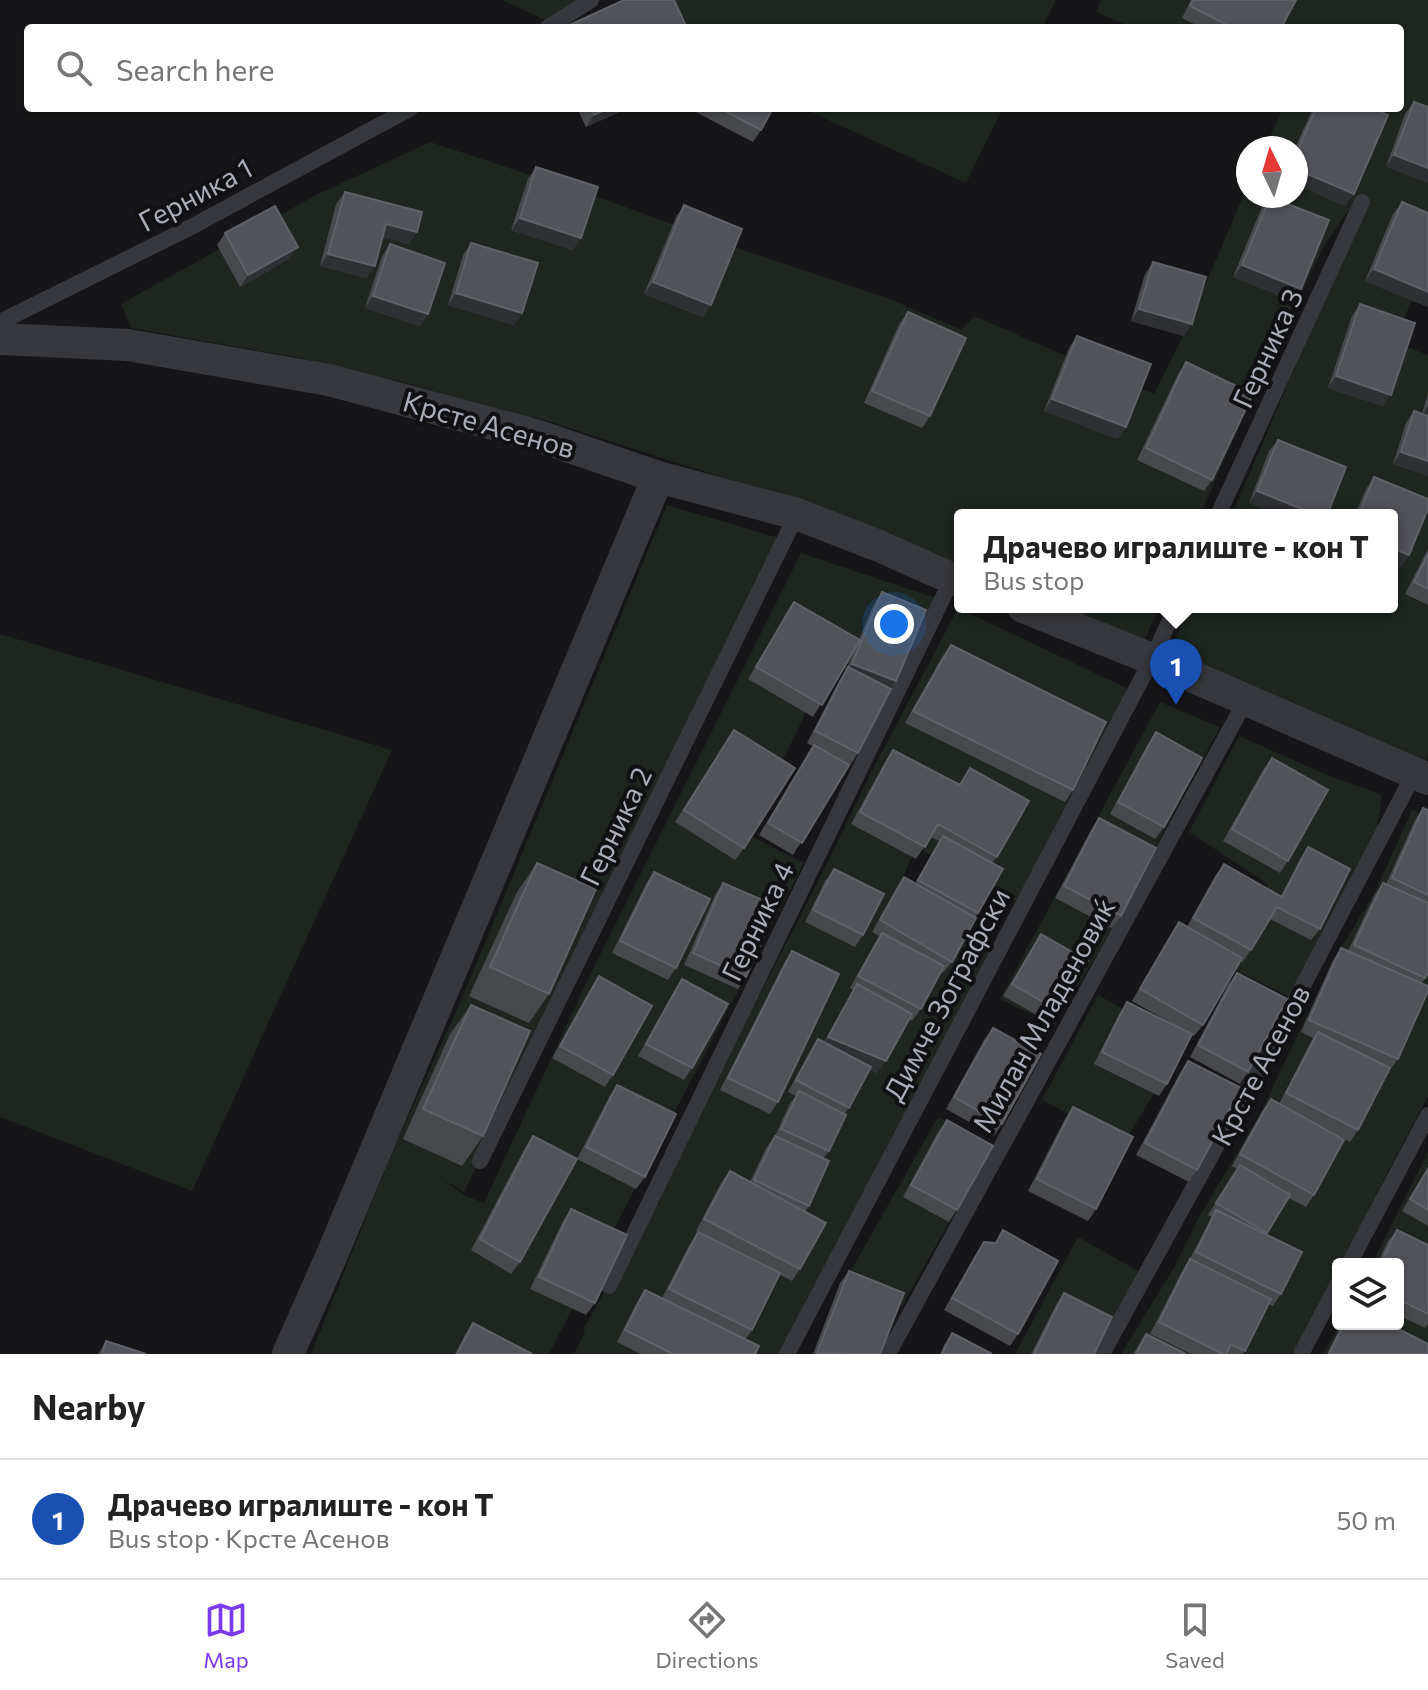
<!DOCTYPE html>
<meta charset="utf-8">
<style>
body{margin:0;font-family:Commissioner,sans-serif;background:#f6f6f6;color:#222}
.controls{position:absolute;right:24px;bottom:24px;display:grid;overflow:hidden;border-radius:8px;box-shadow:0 2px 6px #0004}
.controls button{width:72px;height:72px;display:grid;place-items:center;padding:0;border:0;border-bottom:2px solid #e0e0e0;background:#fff;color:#222;font:40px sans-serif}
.compass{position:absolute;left:1236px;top:136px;width:72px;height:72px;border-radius:50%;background:#fff;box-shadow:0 2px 6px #0004;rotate:355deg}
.you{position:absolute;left:894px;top:624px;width:28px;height:28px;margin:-20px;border:6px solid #fff;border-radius:50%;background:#1a73e8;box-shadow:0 0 0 12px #1a73e833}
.badge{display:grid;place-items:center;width:52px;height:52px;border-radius:50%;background:#7c3aed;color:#fff;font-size:26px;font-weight:700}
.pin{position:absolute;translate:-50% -66px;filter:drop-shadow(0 2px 4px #0008)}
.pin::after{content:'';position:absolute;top:42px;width:28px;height:24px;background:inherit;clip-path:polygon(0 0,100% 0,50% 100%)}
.popup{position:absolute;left:954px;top:509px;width:444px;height:104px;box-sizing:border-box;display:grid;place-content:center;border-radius:8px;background:#fff;filter:drop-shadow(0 2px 6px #0005);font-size:26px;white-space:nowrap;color:#767676}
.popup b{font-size:30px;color:#222}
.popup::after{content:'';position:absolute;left:50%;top:100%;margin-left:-16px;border:16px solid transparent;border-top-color:#fff}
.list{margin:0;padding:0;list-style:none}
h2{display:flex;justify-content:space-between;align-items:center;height:104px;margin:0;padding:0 32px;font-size:34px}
h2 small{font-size:26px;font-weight:400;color:#767676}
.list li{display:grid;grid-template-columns:52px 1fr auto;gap:24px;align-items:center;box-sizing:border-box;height:120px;padding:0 32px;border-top:2px solid #e0e0e0}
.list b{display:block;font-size:30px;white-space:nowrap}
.list p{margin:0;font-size:26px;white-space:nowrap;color:#767676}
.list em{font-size:26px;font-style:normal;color:#767676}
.icon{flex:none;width:44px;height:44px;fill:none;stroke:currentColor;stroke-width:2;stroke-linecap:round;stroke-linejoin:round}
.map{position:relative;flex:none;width:1428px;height:1354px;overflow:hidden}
.search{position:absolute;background:#fff;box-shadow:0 2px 6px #0004;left:24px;right:24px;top:24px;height:88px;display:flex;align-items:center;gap:20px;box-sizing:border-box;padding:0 28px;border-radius:8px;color:#767676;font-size:30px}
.sheet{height:224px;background:#fff}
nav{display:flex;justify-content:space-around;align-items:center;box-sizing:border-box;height:112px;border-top:2px solid #e0e0e0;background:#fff;font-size:22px;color:#767676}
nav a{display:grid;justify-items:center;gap:4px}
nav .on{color:#7c3aed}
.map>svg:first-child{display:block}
</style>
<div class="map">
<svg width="1428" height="1354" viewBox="0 0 1428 1354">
<rect width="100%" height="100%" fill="#161618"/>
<path fill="#1e261f" d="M502 0H579L547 21Z
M648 0H1056L1042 28H659Z
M1101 0H1428V262L1394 342 1428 355V755L1423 765C1338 728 1256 686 1170 651L1190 607H1392V515H1232L1357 221 1348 211 1325 244 1268 361 1200 515H960V565L777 495 532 416 530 422 414 385 299 358 131 328 121 304 316 195 430 142 609 201 743 250 887 298 962 330 974 316 1154 394 1187 328 1248 185V196H1296V148H1265L1283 108H1400V28H1133L1096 12Z
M802 108H1003L966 183Z
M667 505 778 538 464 1192 437 1176 466 1196 484 1203 589 977 801 553 939 599 894 692 830 663 747 834 804 863 549 1354H311L394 1148 460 1003Z
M1057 607H1159L1142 645Z
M958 608 1137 693 1028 908 916 847 894 897 1003 955 783 1354H574L585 1333 583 1329 611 1281 816 886 874 767Z
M0 634 392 750 192 1191 0 1117Z
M1160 702 1220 727 1099 951 1054 1025 1000 999Z
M1239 736 1325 774 1382 795 1377 830 1294 999 1227 966 1268 884 1189 832Z
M1412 810 1428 816V1096L1384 1179 1355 1249 1346 1264H1338V1277L1292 1354H1121L1175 1266 1198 1219 1260 1114 1334 959 1374 894Z
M1098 995 1184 1043 1124 1143 1042 1100Z
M938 1117 993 1144 902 1306 849 1274Z
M1428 1152V1354H1323L1340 1324H1398V1264H1372Z
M1078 1237 1145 1275 1100 1354H1015Z"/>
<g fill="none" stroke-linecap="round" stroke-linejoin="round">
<path stroke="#37383d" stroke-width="16" d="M547 28 591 0
M0 322 193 226 411 108
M1218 515 1362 202
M480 1161 797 514
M1349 1264 1428 1115
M609 1286 952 579
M787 1354 1152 659 1176 607
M888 1354 1245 702
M1102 1354 1266 1056 1414 774
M1301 1354 1338 1284"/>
<path stroke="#37383d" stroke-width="32" d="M0 339 128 345 329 380 535 435 658 477 797 514 879 546 960 582
M1023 607 1152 659 1428 779
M288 1354 331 1257 658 477"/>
</g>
<path fill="#47494d" d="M1191 0H1296L1281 28H1202L1182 18Z
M1414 102 1428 107 1386 167 1405 114Z
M577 108H628L586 127Z
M688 108H773L761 130 753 142Z
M1313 108H1372L1345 206 1296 184 1295 148Z
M536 167 573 250 511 230 528 179Z
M345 192 417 232 408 244 383 237 367 278 320 266 336 204Z
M1270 197 1301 289 1293 301 1233 277 1261 209Z
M1402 202 1428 213V307L1365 281 1393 214Z
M684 205 703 317 644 294 676 217Z
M225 233 289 259 240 287 217 245Z
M471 243 522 313 514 325 448 305 463 255Z
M390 244 428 314 420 326 365 308 382 256Z
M1153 262 1184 336 1131 321 1145 274Z
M1360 304 1383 406 1328 388 1352 316Z
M908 312 930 416 922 428 864 403 899 324Z
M1077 336 1126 427 1118 439 1044 411 1069 348Z
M1186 362 1212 480 1204 491 1137 460 1178 374Z
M1428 393V476L1393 464 1406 423 1414 411 1422 414Z
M1278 440 1327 515 1249 503 1269 451Z
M1374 477 1428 499V509L1409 555 1401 567 1392 564V515H1355L1366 489Z
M1428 549V605L1405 594Z
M882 592 896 681 891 689 858 753 793 855 759 835 813 746 807 743 840 679 847 668 856 647 813 717 748 679 794 602 859 639 874 604Z
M951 645 1073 790 1065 802 905 723 942 657Z
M734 730 744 848 735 860 675 822Z
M1156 732 1164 827 1155 839 1110 814 1148 744Z
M893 750 959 785 970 768 997 857 992 863 978 913 952 962 943 973 941 972 921 1009 912 1021 909 1019 877 1073 870 1070 845 1114 829 1151 823 1159 809 1206 805 1212 800 1269 792 1281 780 1275 752 1330 745 1340 755 1354H641L617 1342 637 1302 645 1290 662 1298 690 1244 698 1232 696 1231 721 1183 730 1171 750 1182 766 1148 775 1136 790 1103 796 1096 788 1092 810 1051 818 1039 824 1042 853 990 850 988 879 936 872 932 896 889 904 877 915 883 939 841 931 837 916 859 851 824 885 762Z
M1272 758 1288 861 1280 873 1223 841 1263 770Z
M1423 808 1428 810V973L1422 983 1398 1059 1389 1071 1358 1130 1350 1142 1319 1126 1314 1195 1306 1207 1289 1198 1266 1235 1281 1294 1273 1306 1268 1304 1243 1354H1191L1150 1334 1182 1271 1188 1262 1212 1217 1208 1215 1237 1169 1232 1166 1262 1111 1271 1099 1279 1104 1313 1038 1301 1032 1333 960 1341 948 1348 951 1375 894 1383 883 1386 884 1415 820Z
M1099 818 1121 916 1112 928 1055 898 1091 830Z
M1308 847 1320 929 1311 940 1270 919 1243 962 1240 961 1203 1025 1194 1036 1191 1035 1167 1084 1159 1096 1094 1064 1119 1014 1127 1002 1178 1027 1132 1001 1171 934 1179 922 1187 927 1215 876 1224 864 1281 896 1300 859Z
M537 863 549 994 529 1023 469 996 517 892Z
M834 869 863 935 855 947 805 922 825 881Z
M654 872 676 968 668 980 612 953 646 884Z
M723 883 746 977 738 989 684 965 715 895Z
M1041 934 1059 1011 1051 1023 1003 996Z
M792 951 778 1102 770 1114 720 1090 784 963Z
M1237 973 1248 1072 1240 1084 1190 1057 1228 985Z
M599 976 613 1075 605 1087 552 1058 591 988Z
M682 979 692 1068 684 1080 638 1056 674 991Z
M471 1005 483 1136 462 1166 403 1139 450 1034Z
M993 1028 1002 1124 994 1136 946 1109 984 1040Z
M1188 1061 1197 1170 1189 1182 1136 1155 1180 1073Z
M617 1085 645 1177 636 1189 577 1159 520 1262 511 1274 471 1250 525 1148 533 1136 577 1159 609 1097Z
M1073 1107 1096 1209 1088 1221 1028 1191 1065 1119Z
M947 1120 957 1210 949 1222 903 1197 938 1132Z
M1428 1167V1226L1402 1211Z
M571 1209 595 1303 586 1315 530 1289 563 1221Z
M1003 1230 1018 1334 1010 1346 944 1310 976 1254 984 1242 995 1243Z
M1397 1230 1428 1245V1324L1425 1328 1398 1315V1264H1377L1388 1241Z
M849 1271 880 1354H813L840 1283Z
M1064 1293 1094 1354H1031L1056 1305Z
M473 1323 532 1354H455L465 1335Z
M1342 1324H1389L1428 1354H1327Z
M952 1333 992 1354H940L944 1345Z
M1146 1334 1186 1354H1133Z
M106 1341 146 1354H98Z"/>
<path fill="#2f3033" d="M609 108H628L586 127 594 115Z
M1394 155 1428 168V183L1386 167Z
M1296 169 1354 194 1345 206 1296 184Z
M520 218 581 238 573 250 511 230Z
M386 224 417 232 408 244 378 236Z
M298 247 289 259 240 287 248 275Z
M328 254 375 266 367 278 320 266Z
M1242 265 1301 289 1293 301 1233 277Z
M1374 269 1428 292V307L1365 281Z
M653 282 711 305 703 317 644 294Z
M456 293 522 313 514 325 448 305Z
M373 296 428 314 420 326 365 308Z
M1139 309 1192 324 1184 336 1131 321Z
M1336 376 1391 395 1383 406 1328 388Z
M1052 399 1126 427 1118 439 1044 411Z
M1428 406V419L1421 417Z
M1401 452 1428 461V476L1393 464Z
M1257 491 1317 515H1279L1249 503Z
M1392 548 1409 555 1401 567 1392 564Z
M852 664 896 681 888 693 844 676Z
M828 1037 886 1061 877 1073 820 1049Z"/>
<path fill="#525359" stroke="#5f6168" stroke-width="2" d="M624 0H674L687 28H563Z
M1193 0H1296L1281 28H1233L1190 6Z
M1414 102 1428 107V168L1394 155Z
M591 108H609L594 115Z
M719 108H773L761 130Z
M1316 108H1372L1388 115 1354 194 1296 169V154Z
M536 167 598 187 581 238 520 218Z
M345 192 422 212 417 232 386 224 375 266 328 254Z
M1270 197 1329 220 1301 289 1242 265Z
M1402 202 1428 213V292L1374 269Z
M684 205 742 229 711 305 653 282Z
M275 206 298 247 248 275 225 233Z
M471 243 538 263 522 313 456 293Z
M390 244 445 263 428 314 373 296Z
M1153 262 1206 277 1192 324 1139 309Z
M1360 304 1415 323 1391 395 1336 376Z
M908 312 966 338 930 416 872 391Z
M1077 336 1151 364 1126 427 1052 399Z
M1186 362 1253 394 1212 480 1146 448Z
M1414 411 1428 416V461L1401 452Z
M1278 440 1346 467 1327 515H1317L1257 491Z
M1374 477 1428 499V509L1409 555 1392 548V515H1359Z
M1428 554V589L1414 582Z
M882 592 926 610 896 681 852 664Z
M794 602 860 640 822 705 756 667Z
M951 645 1106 722 1073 790 913 711Z
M848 667 891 689 858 753 815 731Z
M734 730 795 768 744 848 684 810Z
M1156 732 1202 758 1164 827 1118 802Z
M814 745 849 765 802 843 768 823Z
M893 750 960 785 970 768 1029 801 997 857 938 824 925 847 860 812Z
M1272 758 1328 790 1288 861 1232 829Z
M1423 808 1428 810V895L1392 878Z
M1099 818 1156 848 1121 916 1064 886Z
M943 836 1003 869 978 913 918 880Z
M1308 847 1350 869 1320 929 1277 907 1251 950 1193 918 1224 864 1282 897Z
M537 863 596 889 549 994 490 967Z
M834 869 884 894 863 935 813 910Z
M654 872 710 899 676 968 620 941Z
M904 877 976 918 952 962 880 920Z
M723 883 777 906 746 977 693 953Z
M1383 883 1428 903V973L1425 978 1354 945Z
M1179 922 1242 958 1203 1025 1140 989Z
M882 933 944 966 921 1009 858 976Z
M1041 934 1088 961 1059 1011 1012 984Z
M1341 948 1428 986V991L1398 1059 1309 1020Z
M792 951 839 974 778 1102 728 1078Z
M1237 973 1287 999 1248 1072 1198 1045Z
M599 976 652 1006 613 1075 560 1046Z
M682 979 728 1004 692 1068 646 1044Z
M857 984 912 1014 886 1061 828 1037Z
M1127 1002 1192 1034 1167 1084 1102 1052Z
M471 1005 530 1031 483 1136 423 1109Z
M993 1028 1041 1054 1002 1124 954 1097Z
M1318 1032 1390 1068 1358 1130 1286 1093Z
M818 1039 871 1067 849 1108 796 1080Z
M1188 1061 1241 1088 1197 1170 1145 1143Z
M617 1085 676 1114 645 1177 586 1147Z
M799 1091 846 1115 829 1151 781 1129Z
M1271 1099 1344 1140 1314 1195 1240 1154Z
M1073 1107 1133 1137 1096 1209 1037 1179Z
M947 1120 993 1146 957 1210 911 1185Z
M533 1136 577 1159 520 1262 480 1239Z
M775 1136 829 1161 809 1206 754 1180Z
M1240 1165 1290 1195 1267 1233 1216 1203Z
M1428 1169V1210L1410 1199Z
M730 1171 826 1223 800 1269 704 1219Z
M571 1209 627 1235 595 1303 539 1277Z
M1216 1210 1302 1252 1281 1294 1196 1252Z
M1003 1230 1058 1261 1018 1334 952 1298 984 1242 996 1243Z
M1397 1230 1428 1245V1314L1398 1299V1264H1380Z
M698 1232 780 1273 752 1330 669 1289Z
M1190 1259 1271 1299 1245 1351 1231 1344 1226 1354H1223L1159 1322Z
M849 1271 904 1293 880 1354 817 1353Z
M645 1290 759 1346 755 1354H673L625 1330Z
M1064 1293 1112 1317 1094 1354H1034Z
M473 1323 532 1354H457Z
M1344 1324H1389L1428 1344V1354H1329Z
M952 1333 992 1354H942Z
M1146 1334 1186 1354H1136Z
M106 1341 146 1354H102Z"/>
<g text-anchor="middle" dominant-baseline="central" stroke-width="8" stroke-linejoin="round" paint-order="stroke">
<g font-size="28" fill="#a8adb8" stroke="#111113">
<text transform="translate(195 194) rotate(-28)">Герника 1</text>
<text transform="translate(1267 348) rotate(-65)">Герника 3</text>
<text transform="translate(489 424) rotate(16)">Крсте Асенов</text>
<text transform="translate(615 826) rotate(-64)">Герника 2</text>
<text transform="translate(757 921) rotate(-64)">Герника 4</text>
<text transform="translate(946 994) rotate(-62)">Димче Зографски</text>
<text transform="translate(1043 1015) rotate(-61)">Милан Младеновиќ</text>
<text transform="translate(1260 1065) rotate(-62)">Крсте Асенов</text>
</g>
</g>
</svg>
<div class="controls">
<button><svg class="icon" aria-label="layers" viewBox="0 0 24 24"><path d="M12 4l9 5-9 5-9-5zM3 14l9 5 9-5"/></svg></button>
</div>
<svg class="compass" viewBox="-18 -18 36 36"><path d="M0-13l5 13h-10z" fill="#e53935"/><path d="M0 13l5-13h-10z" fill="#767676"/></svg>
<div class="you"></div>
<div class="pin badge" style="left:1176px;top:705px;background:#1a4fb4">1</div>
<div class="popup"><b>Драчево игралиште - кон T</b>Bus stop</div>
<div class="search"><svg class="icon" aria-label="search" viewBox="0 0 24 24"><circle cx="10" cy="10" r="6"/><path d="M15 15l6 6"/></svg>Search here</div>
</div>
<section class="sheet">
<h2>Nearby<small></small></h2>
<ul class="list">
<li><span class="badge" style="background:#1a4fb4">1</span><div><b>Драчево игралиште - кон T</b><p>Bus stop · Крсте Асенов</p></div><em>50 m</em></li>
</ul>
</section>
<nav>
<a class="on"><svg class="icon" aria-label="map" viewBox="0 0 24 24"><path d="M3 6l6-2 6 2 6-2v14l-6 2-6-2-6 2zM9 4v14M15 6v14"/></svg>Map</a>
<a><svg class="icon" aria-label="directions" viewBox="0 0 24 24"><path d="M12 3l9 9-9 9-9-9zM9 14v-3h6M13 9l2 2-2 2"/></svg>Directions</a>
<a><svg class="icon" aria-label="saved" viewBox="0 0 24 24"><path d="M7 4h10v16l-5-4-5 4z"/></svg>Saved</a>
</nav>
